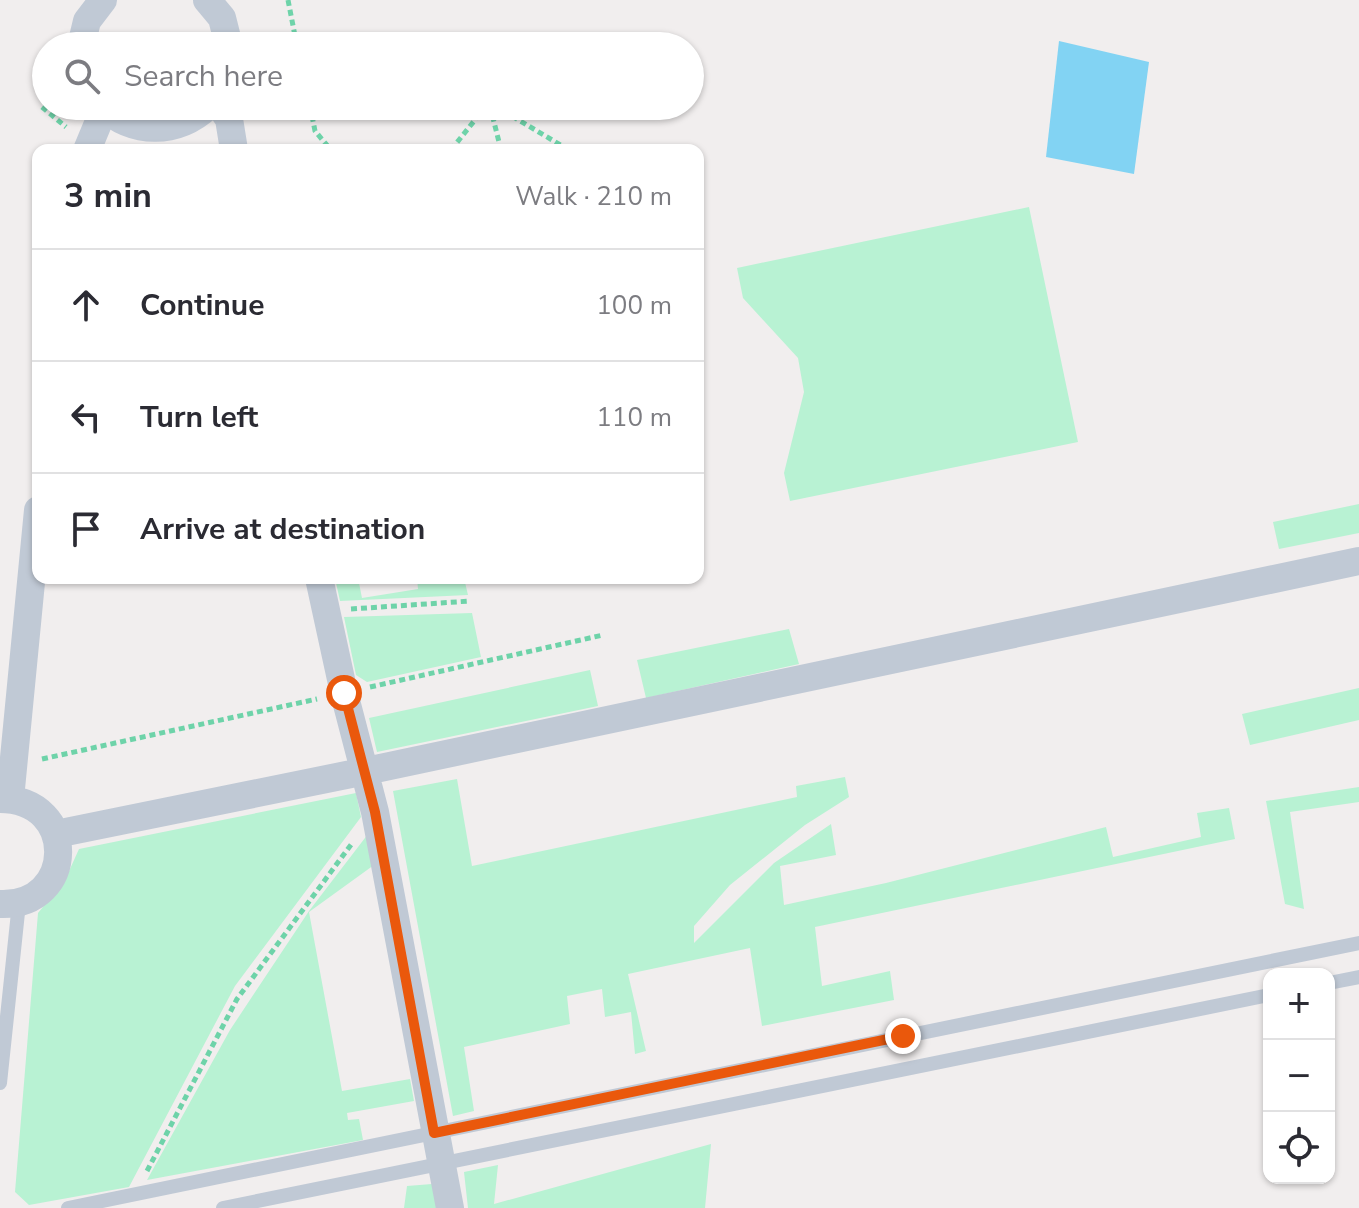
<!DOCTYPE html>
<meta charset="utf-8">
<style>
body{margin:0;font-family:"Nunito Sans",sans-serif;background:#f2f2f3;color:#2b2b33}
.controls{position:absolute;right:24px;bottom:24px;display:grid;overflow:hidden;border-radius:16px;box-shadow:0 2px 6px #0004}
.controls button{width:72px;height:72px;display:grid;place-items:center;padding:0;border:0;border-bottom:2px solid #e1e1e2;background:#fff;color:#2b2b33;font:40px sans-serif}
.stop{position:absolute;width:24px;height:24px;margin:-18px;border:6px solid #ea580c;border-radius:50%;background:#fff}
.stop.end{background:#ea580c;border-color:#fff;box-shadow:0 2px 8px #0008}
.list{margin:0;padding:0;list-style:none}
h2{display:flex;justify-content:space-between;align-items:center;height:104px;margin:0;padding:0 32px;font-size:34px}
h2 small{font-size:26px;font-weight:400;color:#7c7c81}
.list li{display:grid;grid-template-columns:52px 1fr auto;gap:24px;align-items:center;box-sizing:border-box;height:112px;padding:0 32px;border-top:2px solid #e1e1e2}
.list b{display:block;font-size:30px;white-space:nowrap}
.list em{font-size:26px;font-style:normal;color:#7c7c81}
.icon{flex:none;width:44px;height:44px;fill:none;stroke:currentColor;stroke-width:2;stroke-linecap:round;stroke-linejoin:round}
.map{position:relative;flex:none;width:1359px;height:1208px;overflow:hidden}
.search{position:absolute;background:#fff;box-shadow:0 2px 6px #0004;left:32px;top:32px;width:672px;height:88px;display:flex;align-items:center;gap:20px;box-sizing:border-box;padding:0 28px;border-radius:44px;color:#7c7c81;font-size:30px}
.panel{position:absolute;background:#fff;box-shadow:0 2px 6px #0004;left:32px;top:144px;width:672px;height:440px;border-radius:16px}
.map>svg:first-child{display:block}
</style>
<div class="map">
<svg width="1359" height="1208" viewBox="0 0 1359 1208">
<rect width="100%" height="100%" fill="#f1eeee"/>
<path fill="#b8f2d3" d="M1029 207 1078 442 790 501 784 473 804 392 798 358 743 298 737 268Z
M1359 504V533L1279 549 1273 522Z
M335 578H358L362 598 418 589 417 578H464L468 595 340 601Z
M472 613 481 657 367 682 356 675 344 617Z
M789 629 799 664 646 698 637 660Z
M590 670 598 706 377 752 369 718Z
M1359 688V720L1250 745 1242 714Z
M845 777 849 797 805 825 730 885 694 926V943L774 863 831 824 836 855 780 866 784 905 886 883 1106 827 1113 857 1201 837 1197 813 1229 808 1235 839 815 927 822 986 890 971 894 1000 762 1026 750 948 628 974 646 1051 635 1054 631 1012 605 1017 602 989 567 996 570 1024 464 1047 474 1111 453 1116 393 791 457 779 472 866 797 797 796 786Z
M1359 787V802L1290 812 1304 909 1285 904 1266 801Z
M356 793 361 817 235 986 129 1187 29 1205 15 1192 38 913 65 880 79 849Z
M368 834 374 865 309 912 342 1091 410 1079 414 1101 347 1113 348 1120 359 1119 363 1140 147 1180 230 1030 309 911Z
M711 1144 705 1208H468L464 1172 498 1165 494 1204Z
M432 1184 437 1208H404L407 1186Z"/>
<path fill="#82d3f3" d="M1059 41 1149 62 1134 174 1046 157Z"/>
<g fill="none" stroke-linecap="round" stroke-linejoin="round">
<path stroke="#6ed3a9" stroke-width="5" stroke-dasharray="6 4" stroke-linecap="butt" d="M288 0 297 46
M310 106 315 131 331 150
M490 106 501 150
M495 106 569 150
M42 107 66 127
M451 150 486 106
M351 609 470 601
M370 687 603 635
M42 759 317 699
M147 1171 237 999 353 842"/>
<path stroke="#c0c9d5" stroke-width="14" d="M1329 983 1359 977
M0 1083 19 903
M68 1208 1359 943
M223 1208 1269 995"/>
<path stroke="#c0c9d5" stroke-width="28" d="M207 0 222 18 229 46
M81 46 87 21 103 0
M102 106C133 135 177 135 208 106
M220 106 229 119 234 150
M87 150 104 109
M319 578 344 693 375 812 450 1208
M0 799C79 799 76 907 0 904
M10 799 38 510
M56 834 366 771 1359 561"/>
</g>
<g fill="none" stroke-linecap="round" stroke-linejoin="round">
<path stroke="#ea580c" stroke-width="10" d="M344 693 375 812 434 1133 903 1036"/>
</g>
</svg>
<div class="controls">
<button>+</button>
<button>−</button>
<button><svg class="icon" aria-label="locate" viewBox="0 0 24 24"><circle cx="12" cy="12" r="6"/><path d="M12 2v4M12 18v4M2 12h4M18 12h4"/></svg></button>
</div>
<div class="stop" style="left:344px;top:693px"></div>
<div class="stop end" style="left:903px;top:1036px"></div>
<div class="search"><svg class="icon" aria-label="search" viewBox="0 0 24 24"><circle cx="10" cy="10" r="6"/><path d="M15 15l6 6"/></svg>Search here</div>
<section class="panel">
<h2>3 min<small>Walk · 210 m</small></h2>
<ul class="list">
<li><svg class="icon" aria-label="ahead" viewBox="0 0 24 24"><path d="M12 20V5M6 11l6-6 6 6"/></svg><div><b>Continue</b></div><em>100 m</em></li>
<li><svg class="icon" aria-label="left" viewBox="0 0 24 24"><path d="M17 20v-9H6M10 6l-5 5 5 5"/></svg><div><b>Turn left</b></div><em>110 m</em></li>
<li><svg class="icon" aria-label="arrive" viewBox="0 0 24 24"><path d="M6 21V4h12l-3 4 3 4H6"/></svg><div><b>Arrive at destination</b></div></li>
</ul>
</section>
</div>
